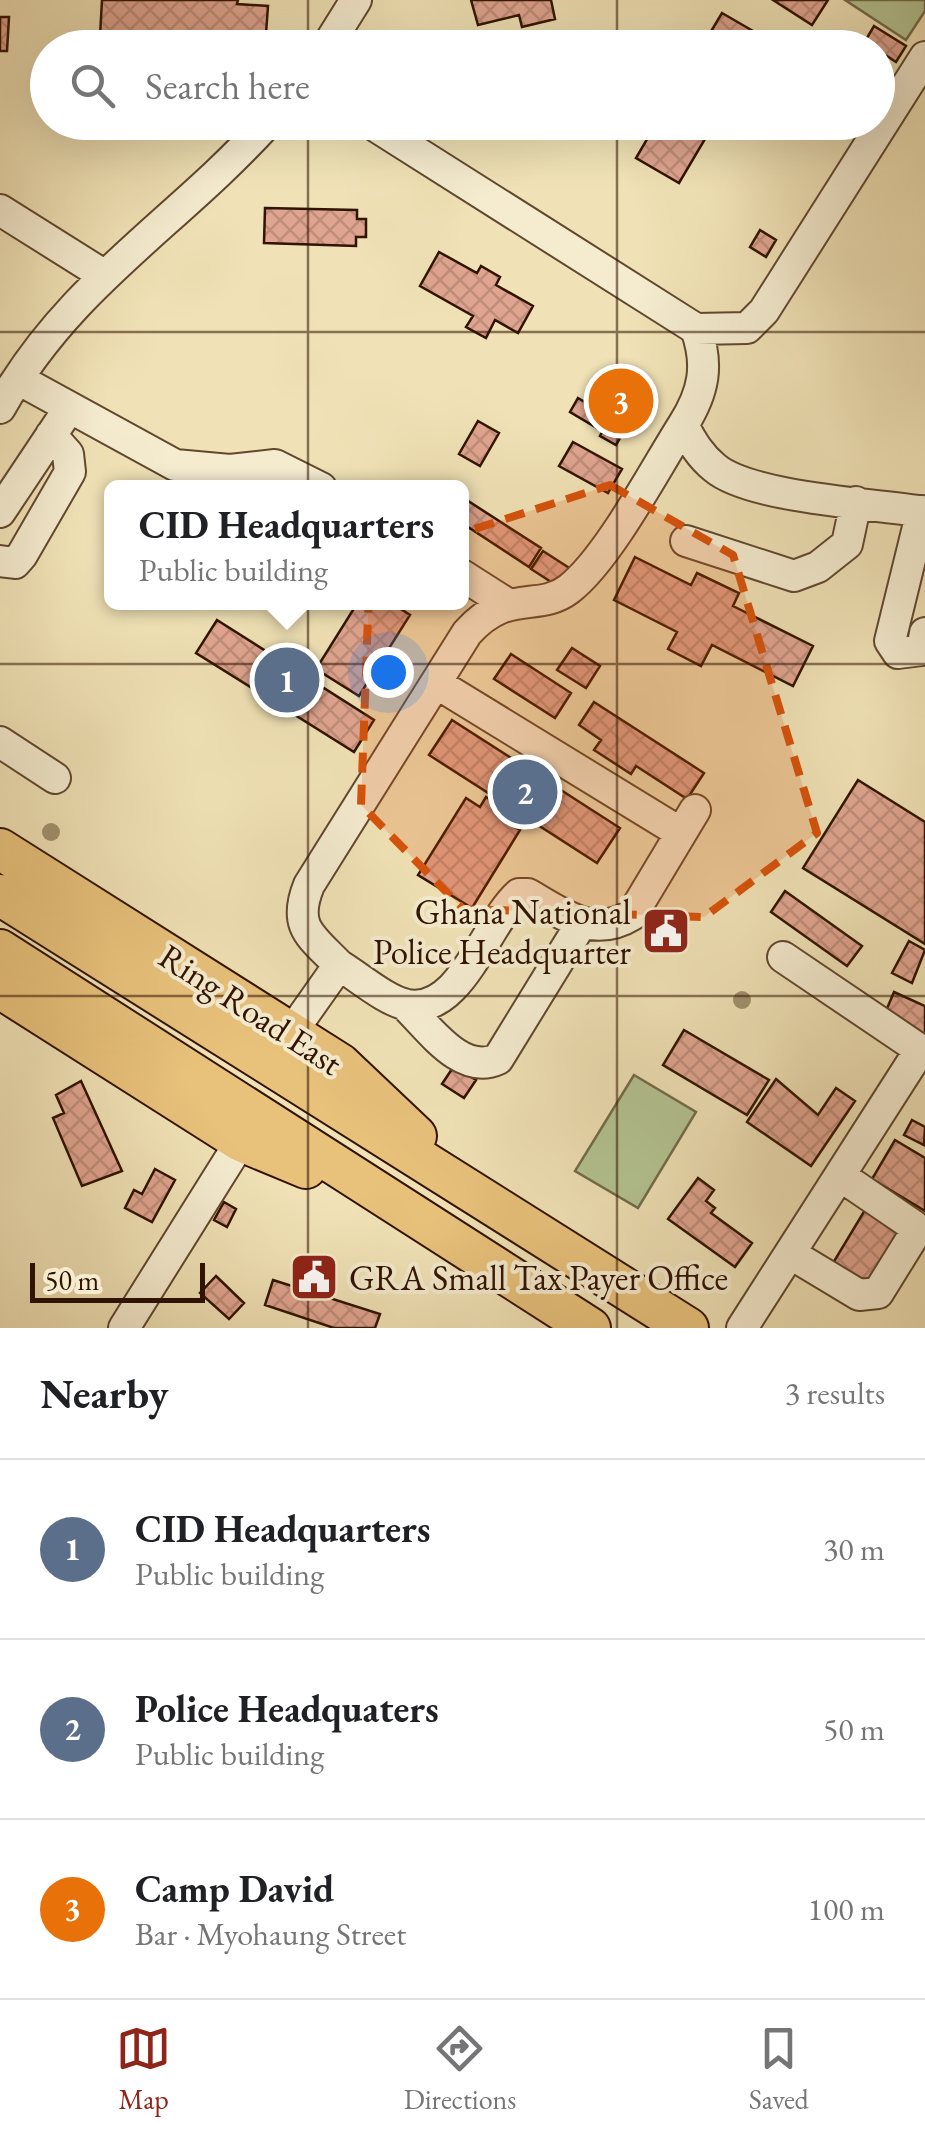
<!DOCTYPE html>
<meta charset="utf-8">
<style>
body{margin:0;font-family:"EB Garamond",serif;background:#f2f2f2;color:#202124}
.scale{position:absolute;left:30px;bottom:25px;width:175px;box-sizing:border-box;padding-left:10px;border:5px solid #301300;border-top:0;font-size:28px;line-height:35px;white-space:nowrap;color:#301300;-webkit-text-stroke:8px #f5ecd0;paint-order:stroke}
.you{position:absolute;left:388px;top:672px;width:35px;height:35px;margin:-25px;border:8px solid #fff;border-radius:50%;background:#1a73e8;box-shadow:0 0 0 15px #1a73e833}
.badge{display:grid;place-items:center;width:65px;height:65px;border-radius:50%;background:#8f2418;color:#fff;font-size:32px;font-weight:700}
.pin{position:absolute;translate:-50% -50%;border:5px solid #fff;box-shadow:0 2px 10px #0006}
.popup{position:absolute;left:104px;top:480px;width:365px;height:130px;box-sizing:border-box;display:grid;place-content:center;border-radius:15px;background:#fff;filter:drop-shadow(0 2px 8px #0005);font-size:32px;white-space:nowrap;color:#757577}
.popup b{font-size:38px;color:#202124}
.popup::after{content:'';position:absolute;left:50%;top:100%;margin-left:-20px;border:20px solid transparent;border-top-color:#fff}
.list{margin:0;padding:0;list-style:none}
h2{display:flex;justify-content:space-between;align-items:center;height:130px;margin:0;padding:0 40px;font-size:42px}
h2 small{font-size:32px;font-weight:400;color:#757577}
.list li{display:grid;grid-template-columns:65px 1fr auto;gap:30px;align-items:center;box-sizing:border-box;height:180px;padding:0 40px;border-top:2px solid #e0e0e0}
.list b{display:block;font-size:38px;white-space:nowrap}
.list p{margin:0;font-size:32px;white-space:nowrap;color:#757577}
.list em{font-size:32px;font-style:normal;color:#757577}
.icon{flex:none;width:55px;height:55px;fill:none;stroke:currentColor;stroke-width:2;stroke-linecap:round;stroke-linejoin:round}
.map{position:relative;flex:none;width:925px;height:1328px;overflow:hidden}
.search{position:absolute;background:#fff;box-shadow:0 10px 40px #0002;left:30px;right:30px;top:30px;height:110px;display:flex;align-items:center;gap:25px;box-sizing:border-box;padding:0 35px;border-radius:55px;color:#757577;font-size:38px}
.sheet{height:670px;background:#fff}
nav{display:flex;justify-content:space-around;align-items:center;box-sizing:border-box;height:140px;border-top:2px solid #e0e0e0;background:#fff;font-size:28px;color:#757577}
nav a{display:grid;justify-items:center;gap:5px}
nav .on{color:#8f2418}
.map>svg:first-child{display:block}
</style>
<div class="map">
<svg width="925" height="1328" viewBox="0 0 925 1328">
<defs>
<pattern id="building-cross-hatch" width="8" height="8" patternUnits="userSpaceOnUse" patternTransform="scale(2.5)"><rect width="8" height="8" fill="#e0a590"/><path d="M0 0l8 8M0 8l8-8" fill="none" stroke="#c08d7a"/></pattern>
</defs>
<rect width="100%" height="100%" fill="#f0e2b6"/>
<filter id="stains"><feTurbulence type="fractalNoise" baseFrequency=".002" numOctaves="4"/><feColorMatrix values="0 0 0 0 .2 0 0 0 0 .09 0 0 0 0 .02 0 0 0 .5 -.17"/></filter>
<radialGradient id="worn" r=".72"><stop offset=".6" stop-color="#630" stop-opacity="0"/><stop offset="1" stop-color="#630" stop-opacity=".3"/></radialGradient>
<path fill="#b4c493" stroke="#726c4a" stroke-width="2.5" d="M845 0H925V11L906 40Z
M634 1075 696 1112 638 1208 575 1171Z"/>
<path fill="url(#building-cross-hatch)" stroke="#301300" stroke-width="2.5" d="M102 0H238L237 4 268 6 265 47 100 36Z
M471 0H551L555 19 522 27 519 15 478 25Z
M773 0H828L812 25Z
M722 13 765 38 759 48H701Z
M0 17H9L7 51H0Z
M874 26 906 46 896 62 887 56 878 71V48H861Z
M657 122H715L679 183 636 158Z
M265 208 357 210V219H366V237H356V246L264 243Z
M760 230 776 240 766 257 750 247Z
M439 252 477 273 481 266 500 277 496 285 533 306 518 333 495 320 486 338 466 327 473 316 420 286Z
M578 398 605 414 597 428 570 412Z
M609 420 625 429 616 445 600 436Z
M478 421 499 433 480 466 459 454Z
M573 442 622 469 608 493 559 466Z
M462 497 541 548 529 567 462 523Z
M543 551 571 569 559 587 531 569Z
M635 557 691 585 697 573 739 593 733 606 813 646 793 686 712 645 701 666 668 649 677 632 614 600Z
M358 602H390L410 615 359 696 316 669Z
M217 620 374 720 354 752 196 653Z
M572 648 600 666 586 688 557 670Z
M511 654 571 693 555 718 494 679Z
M594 702 704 773 687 799 636 766 631 774 594 750 601 740 579 725Z
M452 720 620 828 597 863 429 755Z
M858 780 925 822V944L803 868Z
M486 797 513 814 507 823 520 830 472 908 418 875 466 798 480 807Z
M785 891 862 946 847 966 771 912Z
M909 941 925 950 912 983 892 973Z
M894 992 925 1006V1037L883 1018Z
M684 1030 769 1080 747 1115 663 1065Z
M454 1066 476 1080 464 1098 442 1084Z
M776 1079 818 1115 836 1088 855 1101 811 1166 747 1122Z
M81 1081 122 1171 82 1186 53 1118 64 1113 56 1095Z
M912 1120 925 1127 924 1145 904 1135Z
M895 1140 925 1158V1211L872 1179Z
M155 1169 175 1180 152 1222 125 1208 134 1190 142 1194Z
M698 1178 714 1190 706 1201 715 1208 711 1213 752 1243 735 1267 668 1219Z
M224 1202 236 1209 227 1227 214 1220Z
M865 1210 900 1230 865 1288 830 1268Z
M216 1276 244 1303 229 1319 200 1293Z
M273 1280 380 1314 375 1328H334L265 1305Z"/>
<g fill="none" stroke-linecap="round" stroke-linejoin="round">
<g stroke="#60472e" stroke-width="34">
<path id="minor" d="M326 48 356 0
M369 122 696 329 747 328 764 311 925 57
M0 210 102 274
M696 329C709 365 704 392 683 425 692 442 700 456 715 468 751 498 875 504 925 512
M18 379 175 465 230 470 275 465 321 488
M0 408C69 284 176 224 268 122
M922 511 890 641 898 653 922 650 925 633
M0 512 62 419
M686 541 794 576 818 567 847 544 856 502
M0 561 15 563 22 555 70 472 68 454 51 435
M462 575 506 603
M436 683 681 833
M0 742 55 778
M783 957 925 1053
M339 965C311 936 292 927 309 885L467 633C508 587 538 613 569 589 608 559 655 469 683 425
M404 1004C430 1029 461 1076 498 1059L581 924
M291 1033 339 965C359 977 385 1000 407 1005 461 1015 485 924 519 894H528C563 914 593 939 632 915L695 810
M791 1254 859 1295 878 1293 914 1235V1226L842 1177
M124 1328 241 1141
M742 1328 920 1050"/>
</g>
<g stroke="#301300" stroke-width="44">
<path id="major" d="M0 849 340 1064 416 1136
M0 895 688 1328
M0 950 590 1328
M0 988 241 1141 306 1168"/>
</g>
<use href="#minor" stroke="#f5ecd0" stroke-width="30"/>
<use href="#major" stroke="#e8c17b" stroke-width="40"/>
</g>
<g fill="#a0926e">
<circle cx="51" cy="832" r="9"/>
<circle cx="742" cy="1000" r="9"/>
</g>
<path fill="#d6520b" fill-opacity="0.2" stroke="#d6520b" stroke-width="8" stroke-dasharray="20 12" stroke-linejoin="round" d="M610 485 733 555 817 833 704 917 463 909 361 805 370 563Z"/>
<path fill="none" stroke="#301300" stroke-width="2.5" stroke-opacity="0.55" d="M308 0V48M617 0V48M308 122V1328M617 122V1328M0 332H925M0 664H925M0 996H925"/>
<defs>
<g id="civic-square" transform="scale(2.5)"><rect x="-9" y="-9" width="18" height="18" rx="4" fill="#8f2418" stroke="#f5ecd0"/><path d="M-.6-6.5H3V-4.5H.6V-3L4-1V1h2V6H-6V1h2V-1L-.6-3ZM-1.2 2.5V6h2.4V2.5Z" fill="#fff"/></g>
</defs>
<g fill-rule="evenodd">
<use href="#civic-square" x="666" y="931"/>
<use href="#civic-square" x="314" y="1277"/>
</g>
<g text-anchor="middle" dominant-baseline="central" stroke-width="8" stroke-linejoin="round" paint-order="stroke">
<g font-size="35" fill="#301300" stroke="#f5ecd0" text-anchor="end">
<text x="631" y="911">Ghana National<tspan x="631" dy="40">Police Headquarter</tspan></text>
<text x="349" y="1277" text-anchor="start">GRA Small Tax Payer Office</text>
</g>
<g font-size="35" fill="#301300" stroke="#f5ecd0">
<text transform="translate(251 1009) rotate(33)">Ring Road East</text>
</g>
</g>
<rect width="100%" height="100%" filter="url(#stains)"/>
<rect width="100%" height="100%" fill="url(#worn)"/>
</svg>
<div class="scale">50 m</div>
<div class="you"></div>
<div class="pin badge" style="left:287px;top:680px;background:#5c6f8a">1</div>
<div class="popup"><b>CID Headquarters</b>Public building</div>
<div class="pin badge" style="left:525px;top:792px;background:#5c6f8a">2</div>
<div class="pin badge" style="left:621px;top:401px;background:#e8710a">3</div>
<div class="search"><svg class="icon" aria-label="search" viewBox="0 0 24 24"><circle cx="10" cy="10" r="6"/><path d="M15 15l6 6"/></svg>Search here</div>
</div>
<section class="sheet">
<h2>Nearby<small>3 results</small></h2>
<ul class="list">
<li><span class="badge" style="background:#5c6f8a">1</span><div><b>CID Headquarters</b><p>Public building</p></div><em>30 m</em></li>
<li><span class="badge" style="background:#5c6f8a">2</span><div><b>Police Headquaters</b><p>Public building</p></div><em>50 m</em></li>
<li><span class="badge" style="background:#e8710a">3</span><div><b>Camp David</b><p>Bar · Myohaung Street</p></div><em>100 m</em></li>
</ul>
</section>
<nav>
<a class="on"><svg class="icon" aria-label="map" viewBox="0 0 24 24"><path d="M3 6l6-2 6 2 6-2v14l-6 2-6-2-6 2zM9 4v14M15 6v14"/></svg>Map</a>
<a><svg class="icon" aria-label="directions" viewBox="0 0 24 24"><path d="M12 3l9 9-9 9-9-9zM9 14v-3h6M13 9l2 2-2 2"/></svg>Directions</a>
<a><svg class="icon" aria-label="saved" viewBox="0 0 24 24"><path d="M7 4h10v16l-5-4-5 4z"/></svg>Saved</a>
</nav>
